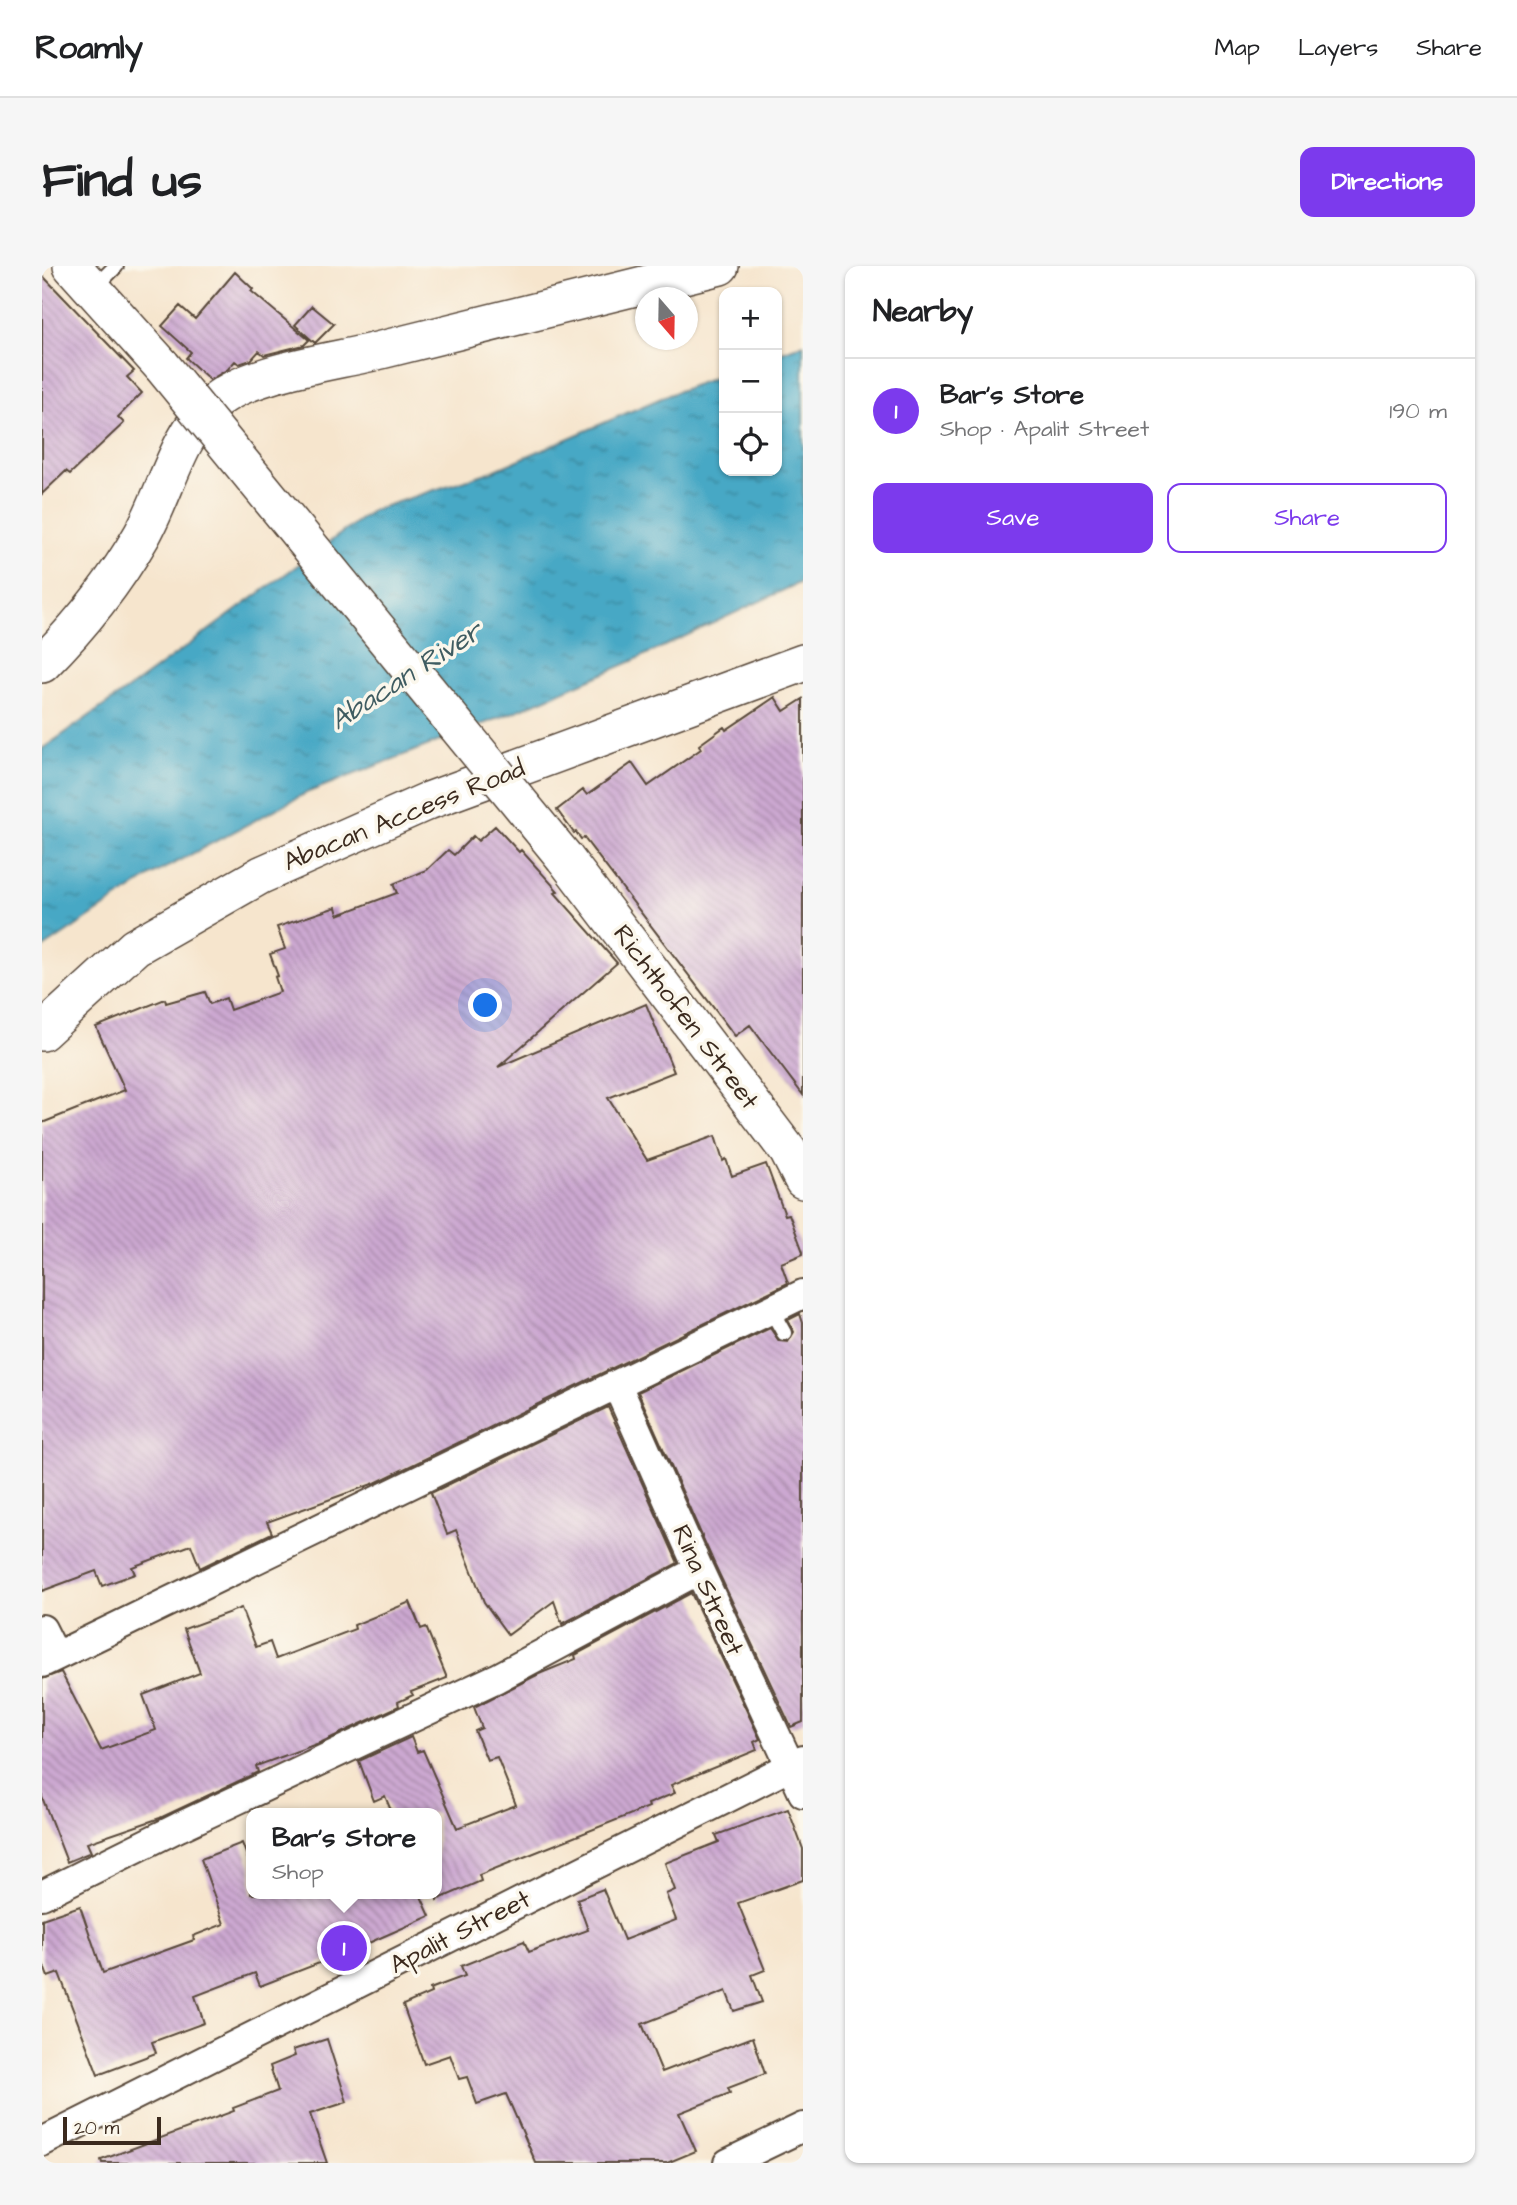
<!DOCTYPE html>
<meta charset="utf-8">
<style>
body{margin:0;font-family:"Architects Daughter",sans-serif;background:#f6f6f6;color:#202124}
.controls{position:absolute;right:21px;top:21px;display:grid;overflow:hidden;border-radius:14px;box-shadow:0 2px 5px #0004}
.controls button{width:63px;height:63px;display:grid;place-items:center;padding:0;border:0;border-bottom:2px solid #e0e0e0;background:#fff;color:#202124;font:35px sans-serif}
.compass{position:absolute;left:593px;top:21px;width:63px;height:63px;border-radius:50%;background:#fff;box-shadow:0 2px 5px #0004;rotate:160deg}
.scale{position:absolute;left:21px;bottom:18px;width:98px;box-sizing:border-box;padding-left:7px;border:4px solid #3b2a1e;border-top:0;font-size:19px;line-height:24px;white-space:nowrap;color:#3b2a1e;-webkit-text-stroke:5px #fbf7ec;paint-order:stroke}
.you{position:absolute;left:444px;top:740px;width:24px;height:24px;margin:-18px;border:5px solid #fff;border-radius:50%;background:#1a73e8;box-shadow:0 0 0 10px #1a73e833}
.badge{display:grid;place-items:center;width:46px;height:46px;border-radius:50%;background:#7c3aed;color:#fff;font-size:23px;font-weight:700}
.pin{position:absolute;translate:-50% -50%;border:4px solid #fff;box-shadow:0 2px 7px #0006}
.popup{position:absolute;left:204px;top:1542px;width:196px;height:91px;box-sizing:border-box;display:grid;place-content:center;border-radius:14px;background:#fff;filter:drop-shadow(0 2px 5px #0005);font-size:23px;white-space:nowrap;color:#757577}
.popup b{font-size:26px;color:#202124}
.popup::after{content:'';position:absolute;left:50%;top:100%;margin-left:-14px;border:14px solid transparent;border-top-color:#fff}
.list{margin:0;padding:0;list-style:none}
h2{display:flex;justify-content:space-between;align-items:center;height:91px;margin:0;padding:0 28px;font-size:30px}
h2 small{font-size:23px;font-weight:400;color:#757577}
.list li{display:grid;grid-template-columns:46px 1fr auto;gap:21px;align-items:center;box-sizing:border-box;height:105px;padding:0 28px;border-top:2px solid #e0e0e0}
.list b{display:block;font-size:26px;white-space:nowrap}
.list p{margin:0;font-size:23px;white-space:nowrap;color:#757577}
.list em{font-size:23px;font-style:normal;color:#757577}
.actions{display:flex;gap:14px;padding:21px 28px}
.actions a{flex:1;padding:16px 0;border:2px solid #7c3aed;border-radius:14px;text-align:center;font-size:24px;color:#7c3aed}
.actions .main{background:#7c3aed;color:#fff}
.icon{flex:none;width:38px;height:38px;fill:none;stroke:currentColor;stroke-width:2;stroke-linecap:round;stroke-linejoin:round}
.map{position:relative;flex:none;width:761px;height:1897px;overflow:hidden;border-radius:14px}
header{display:flex;align-items:center;gap:42px;box-sizing:border-box;height:98px;padding:0 35px;background:#fff;border-bottom:2px solid #e0e0e0}
header strong{font-size:33px}
nav{display:flex;gap:38px;margin-inline-start:auto;font-size:24px}
.intro{display:flex;align-items:center;justify-content:space-between;box-sizing:border-box;height:168px;padding:0 42px}
h1{margin:0;font-size:49px}
.button{padding:18px 32px;border-radius:14px;background:#7c3aed;color:#fff;font-size:24px;font-weight:700}
main{display:flex;gap:42px;padding:0 42px}
aside{flex:1;background:#fff;border-radius:14px;box-shadow:0 2px 5px #0004}
.map>svg:first-child{display:block}
</style>
<header>
<strong>Roamly</strong>
<nav><a>Map</a><a>Layers</a><a>Share</a></nav>
</header>
<div class="intro"><h1>Find us</h1><a class="button">Directions</a></div>
<main>
<div class="map">
<svg width="761" height="1897" viewBox="0 0 761 1897">
<defs>
<pattern id="water-ripples" width="26" height="14" patternUnits="userSpaceOnUse" patternTransform="scale(1.75)"><rect width="26" height="14" fill="#46a8c5"/><path d="M2 4q2-2 4 0t4 0M15 11q2-2 4 0t4 0" fill="none" stroke="#3c899f"/></pattern>
<pattern id="building-back-hatch" width="6" height="6" patternUnits="userSpaceOnUse" patternTransform="scale(1.75)"><rect width="6" height="6" fill="#cca8d1"/><path d="M-1 5l2 2M0 0l6 6M5-1l2 2" fill="none" stroke="#a789a9"/></pattern>
</defs>
<rect width="100%" height="100%" fill="#fbf7ec"/>
<filter id="ink" filterUnits="userSpaceOnUse"><feTurbulence type="fractalNoise" baseFrequency=".0143" numOctaves="2"/><feDisplacementMap in="SourceGraphic" scale="14" xChannelSelector="R" yChannelSelector="G"/><feConvolveMatrix kernelMatrix="1 2 1 2 8 2 1 2 1" color-interpolation-filters="sRGB"/></filter>
<filter id="wash" filterUnits="userSpaceOnUse"><feTurbulence type="fractalNoise" baseFrequency=".00686" numOctaves="4" result="noise"/><feDisplacementMap in="SourceGraphic" scale="28" xChannelSelector="R" yChannelSelector="G"/><feGaussianBlur stdDeviation="1.57" result="paint"/><feColorMatrix in="noise" values="0 0 0 0 0 0 0 0 0 0 0 0 0 0 0 0 0 1.4 0 .05"/><feComposite in="paint" operator="in"/></filter>
<g filter="url(#wash)">
<rect width="100%" height="100%" fill="#f6e5cd"/>
<path fill="url(#water-ripples)" stroke="#406972" stroke-width="2" d="M761 78V315L588 396 472 446 264 527 112 608 0 683V483L99 414 331 244 451 205 624 130 682 108V205H735V88Z"/>
<g id="blocks">
<path fill="url(#building-back-hatch)" d="M193 6 211 23 209 25 267 74 262 79 222 89 217 85 209 94 197 98 193 95 186 103 168 114 144 92 149 86 120 60 138 40 153 53Z
M0 9 92 105 85 111 100 127 76 151 82 157 28 208 24 205 0 228Z
M270 40 292 58 273 77 253 59Z
M733 431 742 445 761 433V829L708 759 693 770 542 572 539 573 534 566 532 567 515 544 541 524 545 529 590 497 606 520 659 483 657 479 682 461 684 464Z
M453 560 477 586 479 584 516 625 513 627 575 697 456 801 604 738 632 806 566 832 605 894 673 870 681 895 684 893 690 910 724 898 743 949 747 948 761 986V988L739 997 746 1017 333 1217 225 1256 230 1267 158 1302 149 1279 90 1301 93 1308 60 1320 54 1305 0 1325V857L83 824 54 761 123 733 124 737 163 726 168 738 184 732 188 744 238 726 233 711 236 710 228 688 243 683 235 661 294 641 296 649 355 627 351 618 385 604 406 584 412 589 431 570 436 575Z
M758 1048 761 1057V1456L749 1461 672 1297 596 1126 728 1062 737 1075 746 1076 752 1066 746 1054Z
M566 1141 636 1297 520 1358 512 1335 466 1369 442 1336 414 1264 405 1268 389 1227Z
M649 1327 718 1473 712 1476 715 1484 629 1519 633 1527 606 1538 607 1541 437 1609 439 1615 395 1634V1547H350L343 1530 332 1535 317 1495 369 1471 375 1486 381 1484 415 1562 474 1539 455 1491 445 1494 433 1465 440 1462 432 1441 497 1408 534 1393 533 1389Z
M368 1336 379 1363 384 1361 405 1412 369 1426 371 1429 356 1436 357 1440 280 1476 214 1500 216 1506 118 1552 45 1577 49 1586 25 1596 0 1531V1413L19 1406 59 1484 114 1464 101 1429 158 1407 142 1363 199 1342 214 1381 228 1376 234 1393 313 1363 312 1359Z
M746 1543 761 1583V1614L696 1637 723 1704 710 1709 720 1736 692 1745 684 1725 600 1758 620 1806 711 1771 723 1808 686 1822 688 1827 637 1847 654 1885 625 1897H494L464 1828 435 1838 425 1811 417 1813 408 1789 382 1798 361 1739 389 1727 388 1723 423 1710 419 1700 482 1675 487 1686 546 1664 535 1633 561 1623 582 1674 634 1654 624 1628 633 1624 623 1597 677 1576 674 1569Z
M200 1577 209 1601V1628H378L388 1650 322 1679 324 1682 287 1699 285 1694 218 1720 213 1707 153 1730 162 1757 110 1776 114 1787 56 1809 17 1707 6 1711 0 1695V1653L38 1640 61 1707 152 1674 151 1670 182 1658 159 1593Z
M285 1773 305 1836 268 1848 285 1897H60L59 1894 192 1845 191 1842 236 1825 228 1800 253 1790 251 1784Z"/>
</g>
</g>
<g filter="url(#ink)">
<use href="#blocks" fill-opacity="0" stroke="#574638" stroke-width="2"/>
<g fill="none" stroke-linecap="round" stroke-linejoin="round">
<g stroke="#574638" stroke-width="18">
<path id="service" d="M51 23 74 0
M728 1042 742 1067"/>
</g>
<g stroke="#574638" stroke-width="32">
<path id="minor" d="M575 1119 657 1304 761 1527
M0 1363 13 1389
M0 1397 761 1028
M0 1629 137 1561 455 1412 657 1304
M0 1876 761 1494
M686 1897 761 1861"/>
</g>
<g stroke="#574638" stroke-width="40">
<path id="tertiary" d="M30 0 120 100
M0 398C38 360 73 316 100 269 124 226 134 174 169 139 202 106 293 96 339 84 452 56 565 28 678 0
M522 591 746 885 761 914
M0 766 93 681 219 609 386 535 761 397"/>
</g>
<use href="#service" stroke="#fff" stroke-width="14"/>
<use href="#minor" stroke="#fff" stroke-width="28"/>
<use href="#tertiary" stroke="#fff" stroke-width="37"/>
<g stroke="#574638" stroke-width="40" stroke-linecap="butt">
<path id="tertiary-bridge" d="M120 100 522 591"/>
</g>
<use href="#tertiary-bridge" stroke="#fff" stroke-width="37"/>
</g>
</g>
<g text-anchor="middle" dominant-baseline="central" stroke-width="7" stroke-linejoin="round" paint-order="stroke">
<g font-size="26" fill="#3b2a1e" stroke="#fbf7ec">
<text transform="translate(362 549) rotate(-22)">Abacan Access Road</text>
<text transform="translate(644 751) rotate(53)">Richthofen Street</text>
<text transform="translate(666 1324) rotate(66)">Rina Street</text>
<text transform="translate(418 1666) rotate(-27)">Apalit Street</text>
</g>
<g font-size="28" font-style="italic" fill="#3f5c61" stroke="#fbf7ec">
<text transform="translate(364 410) rotate(-33)">Abacan River</text>
</g>
</g>
</svg>
<div class="controls">
<button>+</button>
<button>−</button>
<button><svg class="icon" aria-label="locate" viewBox="0 0 24 24"><circle cx="12" cy="12" r="6"/><path d="M12 2v4M12 18v4M2 12h4M18 12h4"/></svg></button>
</div>
<svg class="compass" viewBox="-18 -18 36 36"><path d="M0-13l5 13h-10z" fill="#e53935"/><path d="M0 13l5-13h-10z" fill="#757577"/></svg>
<div class="scale">20 m</div>
<div class="you"></div>
<div class="pin badge" style="left:302px;top:1682px">1</div>
<div class="popup"><b>Bar's Store</b>Shop</div>
</div>
<aside>
<h2>Nearby<small></small></h2>
<ul class="list">
<li><span class="badge">1</span><div><b>Bar's Store</b><p>Shop · Apalit Street</p></div><em>190 m</em></li>
</ul>
<div class="actions"><a class="main">Save</a><a>Share</a></div>
</aside>
</main>
